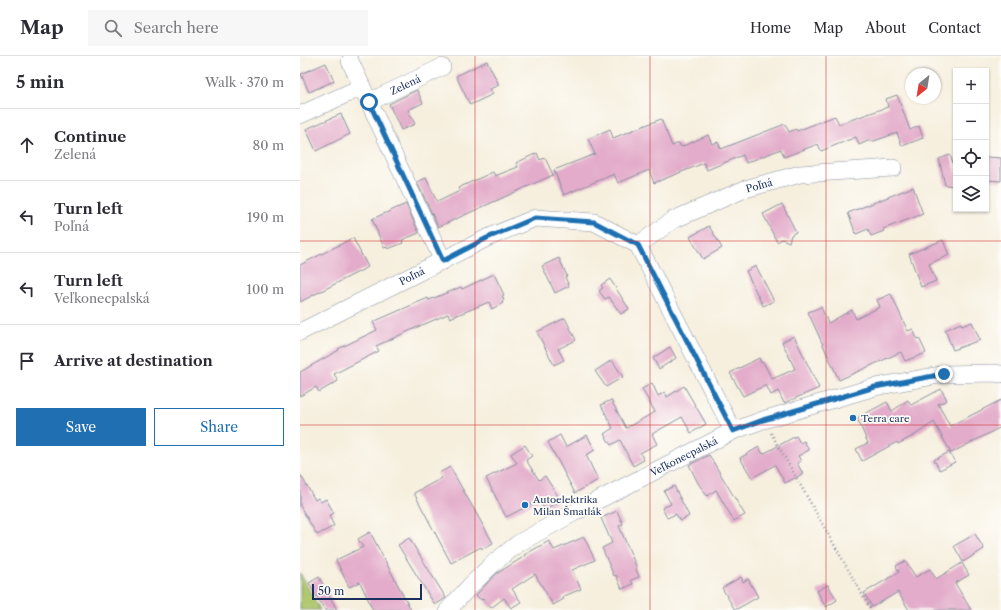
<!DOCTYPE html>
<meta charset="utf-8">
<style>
body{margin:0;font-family:"Libre Caslon Text",serif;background:#f7f7f7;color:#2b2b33}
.controls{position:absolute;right:12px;top:12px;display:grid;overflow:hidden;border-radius:0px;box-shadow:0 1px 3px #0004}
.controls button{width:36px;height:36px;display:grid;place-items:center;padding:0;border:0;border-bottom:1px solid #e1e1e2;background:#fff;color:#2b2b33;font:20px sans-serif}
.compass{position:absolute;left:605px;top:12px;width:36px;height:36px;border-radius:50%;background:#fff;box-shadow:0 1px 3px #0004;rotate:210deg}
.scale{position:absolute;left:12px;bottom:10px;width:110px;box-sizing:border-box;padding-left:4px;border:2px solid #1b2f5e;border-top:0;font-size:11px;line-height:14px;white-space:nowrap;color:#1b2f5e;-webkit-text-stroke:3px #fdfcf7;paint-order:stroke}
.stop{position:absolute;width:12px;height:12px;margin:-9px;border:3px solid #1f6fb2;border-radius:50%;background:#fff}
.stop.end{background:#1f6fb2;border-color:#fff;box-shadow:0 1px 4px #0008}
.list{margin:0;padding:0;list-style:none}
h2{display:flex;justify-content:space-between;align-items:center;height:52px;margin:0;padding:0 16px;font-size:17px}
h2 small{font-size:13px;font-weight:400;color:#7c7c81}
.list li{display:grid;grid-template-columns:26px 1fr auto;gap:12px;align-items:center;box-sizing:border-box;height:72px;padding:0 16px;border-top:1px solid #e1e1e2}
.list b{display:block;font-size:15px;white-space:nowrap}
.list p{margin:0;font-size:13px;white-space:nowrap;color:#7c7c81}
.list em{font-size:13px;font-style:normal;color:#7c7c81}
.actions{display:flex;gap:8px;padding:12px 16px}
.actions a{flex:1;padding:9px 0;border:1px solid #1f6fb2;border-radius:0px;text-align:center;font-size:14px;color:#1f6fb2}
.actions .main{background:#1f6fb2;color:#fff}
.icon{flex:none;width:22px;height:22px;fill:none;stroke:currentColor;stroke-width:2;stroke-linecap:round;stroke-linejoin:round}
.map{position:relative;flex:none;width:701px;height:554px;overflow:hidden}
header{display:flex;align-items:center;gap:24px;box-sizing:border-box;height:56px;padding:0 20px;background:#fff;border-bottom:1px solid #e1e1e2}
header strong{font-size:19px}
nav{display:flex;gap:22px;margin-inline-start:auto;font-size:14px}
.search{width:280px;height:36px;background:#f7f7f7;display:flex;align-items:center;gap:10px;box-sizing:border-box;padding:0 14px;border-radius:0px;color:#7c7c81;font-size:15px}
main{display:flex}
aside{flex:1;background:#fff}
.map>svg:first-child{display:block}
</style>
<header>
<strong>Map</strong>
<div class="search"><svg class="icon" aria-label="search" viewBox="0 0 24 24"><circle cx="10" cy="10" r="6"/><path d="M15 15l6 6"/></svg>Search here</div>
<nav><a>Home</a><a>Map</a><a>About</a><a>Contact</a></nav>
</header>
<main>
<aside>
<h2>5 min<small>Walk · 370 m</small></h2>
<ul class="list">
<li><svg class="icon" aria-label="ahead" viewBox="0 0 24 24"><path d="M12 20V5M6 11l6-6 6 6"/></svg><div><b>Continue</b><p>Zelená</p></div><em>80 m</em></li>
<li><svg class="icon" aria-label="left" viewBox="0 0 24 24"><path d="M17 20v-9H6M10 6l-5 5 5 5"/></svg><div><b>Turn left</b><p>Poľná</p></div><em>190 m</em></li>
<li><svg class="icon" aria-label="left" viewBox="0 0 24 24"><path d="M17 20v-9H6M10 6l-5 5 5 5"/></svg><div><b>Turn left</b><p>Veľkonecpalská</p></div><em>100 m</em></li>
<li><svg class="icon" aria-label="arrive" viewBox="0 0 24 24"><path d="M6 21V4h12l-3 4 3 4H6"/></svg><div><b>Arrive at destination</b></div></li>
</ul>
<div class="actions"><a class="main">Save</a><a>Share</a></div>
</aside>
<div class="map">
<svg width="701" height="554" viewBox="0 0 701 554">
<rect width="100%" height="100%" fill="#fdfcf7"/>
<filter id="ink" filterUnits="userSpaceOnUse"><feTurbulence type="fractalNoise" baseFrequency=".025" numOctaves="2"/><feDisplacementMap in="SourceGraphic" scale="8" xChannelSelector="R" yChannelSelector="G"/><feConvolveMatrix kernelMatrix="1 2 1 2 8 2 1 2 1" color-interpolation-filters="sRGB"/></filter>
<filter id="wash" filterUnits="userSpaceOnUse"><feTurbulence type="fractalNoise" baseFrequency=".012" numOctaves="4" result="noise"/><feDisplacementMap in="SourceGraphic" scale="16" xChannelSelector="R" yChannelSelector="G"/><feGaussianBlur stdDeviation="0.9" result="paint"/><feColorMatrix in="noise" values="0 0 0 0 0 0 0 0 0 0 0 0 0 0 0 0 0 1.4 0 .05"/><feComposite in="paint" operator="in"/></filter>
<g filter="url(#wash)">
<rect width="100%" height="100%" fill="#f6efde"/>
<path fill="#b1c86e" stroke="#667c66" d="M0 517 20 554H0Z"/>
<g id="blocks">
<path fill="#e3acca" d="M187 5 199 29 190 33 193 38 170 49 156 20Z
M26 7 34 25 9 36 1 18Z
M117 34 123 47 108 54 115 68 101 74 89 48Z
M597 39 610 74 619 70 623 82 602 90 597 77 571 86 570 84 559 89 556 81 521 95 518 88 484 101 481 93 446 107 443 99 407 114 404 107 354 127 349 114 318 127 314 118 264 139 254 114 295 98 288 83 310 73 313 82 361 63 372 90 379 87 381 91 408 79 412 88 418 86 421 93 485 68 489 76 496 73 497 75 535 60 539 68 588 51 586 43Z
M41 58 50 78 16 95 6 73Z
M237 97 240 104 245 102 253 119 138 171 117 126 126 122 137 146 160 135 158 132 193 116 195 120 218 111 216 107Z
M650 99 656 115V130L645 129 639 103Z
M686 101 701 102V125L686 124Z
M613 131 623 158 583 173 584 175 571 180 568 173 556 178 548 157Z
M106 148 119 177 102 184 103 187 88 193 87 191 84 192 72 163Z
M482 148 496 176 491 179 489 186 482 183 477 186 463 158Z
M409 170 422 192 403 203 390 181Z
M53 182 68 211 0 246V209Z
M643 184 649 199 629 208 636 225 621 231 609 198Z
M259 202 267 220 265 221 269 230 255 237 242 210Z
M456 210 474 245 463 250 446 215Z
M194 218 204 239 202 240 204 244 202 245 203 247 192 253 189 246 150 262 148 258 120 270 76 290 79 295 34 318 38 325 19 336 16 331 0 340V316L39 294 38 293 77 274 73 266 128 242 129 244 161 231 162 233Z
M310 223 329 253 321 258 309 241 305 243 299 235 303 232 301 229Z
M591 238 605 269 608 275 613 273 617 283 619 282 626 297 605 305 601 296 539 324 508 256 521 251 528 267 552 254 556 263 580 251 577 244Z
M265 262 276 284 258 293 264 304 254 309 237 276Z
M672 266 680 284 653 294 645 274 661 267 662 270Z
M494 280 519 332 484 347 478 335 471 339 466 329 443 340 430 317 459 302 461 307 463 306 472 323 495 313 482 286Z
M370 291 376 302 359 313 353 302Z
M312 304 323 321 306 331 295 315Z
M352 327 358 340 365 336 367 341 384 330 406 368 391 377 382 361 352 378 357 388 340 397 344 404 333 410 320 384 311 389 304 378 313 372 301 349 311 344 326 372 355 356 342 333Z
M641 333 647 344 638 348 650 370 701 344V371L651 397 634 366 615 379 598 388 597 386 562 405 556 393 568 387 557 362 587 346 592 355 608 344 611 349Z
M260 379 266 391 287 379 295 394 286 399 298 424 275 437 248 386Z
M496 380 500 387 504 385 509 394 498 400 501 405 497 407 503 418 485 427 475 409 452 422 440 402 459 391 463 398Z
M225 389 232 400 226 404 239 424 245 420 261 445 244 453 240 444 206 461 186 422 217 407 211 398Z
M649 396 655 406 640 414 634 404Z
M409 399 445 459 434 465 416 434 407 440 398 427 389 409Z
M150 411 193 487 182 493 181 491 151 507 114 437 142 422 139 417Z
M0 418 15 444 18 442 21 446 26 443 34 457 29 460 34 470 17 479 0 450Z
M374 430 389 460 380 465 376 458 367 462 362 452 371 448 364 435Z
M317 455 323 468 319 470 336 510V513L339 521 331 524 333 528 322 533 316 519 314 520 302 492 312 487 301 462Z
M70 476 111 554H73L60 526 49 531 36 504 63 491 58 483Z
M675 478 684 493 663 506 654 490Z
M284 481 295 504 272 514 281 533 262 541 264 543 253 549 235 518 212 533 221 546 211 552 204 542 191 552 183 542 181 544 176 539 196 518 225 500 224 499 249 485 254 494Z
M109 482 146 542 135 549 98 489Z
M605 505 616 521 630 513 636 523 662 507 669 519 655 527 671 554H609L598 536 572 551 564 537 599 516 596 510Z
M19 521 37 554H25L12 533 9 527Z
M441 521 443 526 448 523 458 541 435 554 422 532Z
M528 529 537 544 526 551 517 535Z"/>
</g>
</g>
<g filter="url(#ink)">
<use href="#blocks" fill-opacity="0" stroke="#888f9e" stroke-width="1"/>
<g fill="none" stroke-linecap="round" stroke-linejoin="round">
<g stroke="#888f9e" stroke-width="18">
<g id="minor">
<path d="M50 5 143 205"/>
<path id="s1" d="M69 46 142 11"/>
<path d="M0 59 62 31"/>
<path id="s2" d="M338 189 373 164 445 133 500 118 593 112"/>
<path id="s3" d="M0 276 187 182 235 162 294 166 338 189 433 375"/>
<path id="s4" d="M148 554 171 529 196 505 219 487 275 456 433 375 463 364 575 331 645 318 693 317 701 318"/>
</g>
</g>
<path stroke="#888f9e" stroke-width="2.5" stroke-dasharray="1 3" stroke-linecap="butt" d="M471 377 571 554"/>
<use href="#minor" stroke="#fff" stroke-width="17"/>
</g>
</g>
<g fill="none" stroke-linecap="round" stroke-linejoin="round" filter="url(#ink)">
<path stroke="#1f6fb2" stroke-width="5" d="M69 46 143 205 187 182 235 162 294 166 338 189 433 375 463 364 575 331 644 318"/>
</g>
<path fill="none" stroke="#d62828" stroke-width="1" stroke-opacity="0.55" d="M175 0V554M350 0V554M526 0V554M0 185H701M0 369H701"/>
<g fill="#1f6fb2" stroke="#fdfcf7" stroke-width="1.5">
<circle cx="553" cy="362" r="4"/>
<circle cx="225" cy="449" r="4"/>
</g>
<g text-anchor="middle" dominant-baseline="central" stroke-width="3.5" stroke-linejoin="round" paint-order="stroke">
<g font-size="10" fill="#1b2f5e" stroke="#fdfcf7">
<text stroke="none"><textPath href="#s1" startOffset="40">Zelená</textPath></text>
<text stroke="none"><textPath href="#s2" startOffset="136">Poľná</textPath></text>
<text stroke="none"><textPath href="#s3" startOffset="125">Poľná</textPath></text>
<text stroke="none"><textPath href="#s4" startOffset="284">Veľkonecpalská</textPath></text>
</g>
<g font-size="10" fill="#1b2f5e" stroke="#fdfcf7" text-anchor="start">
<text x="561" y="362">Terra care</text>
<text x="233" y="443">Autoelektrika<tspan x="233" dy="12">Milan Šmatlák</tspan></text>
</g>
</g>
</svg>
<div class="controls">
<button>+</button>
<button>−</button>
<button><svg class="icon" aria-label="locate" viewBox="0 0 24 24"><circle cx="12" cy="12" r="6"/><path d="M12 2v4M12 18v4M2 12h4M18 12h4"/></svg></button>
<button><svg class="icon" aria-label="layers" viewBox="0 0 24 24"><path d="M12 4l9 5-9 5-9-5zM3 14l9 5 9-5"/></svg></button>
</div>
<svg class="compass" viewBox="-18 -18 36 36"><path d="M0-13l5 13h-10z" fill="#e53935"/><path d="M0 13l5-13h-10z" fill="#7c7c81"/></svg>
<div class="scale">50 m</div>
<div class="stop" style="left:69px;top:46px"></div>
<div class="stop end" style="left:644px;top:318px"></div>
</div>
</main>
